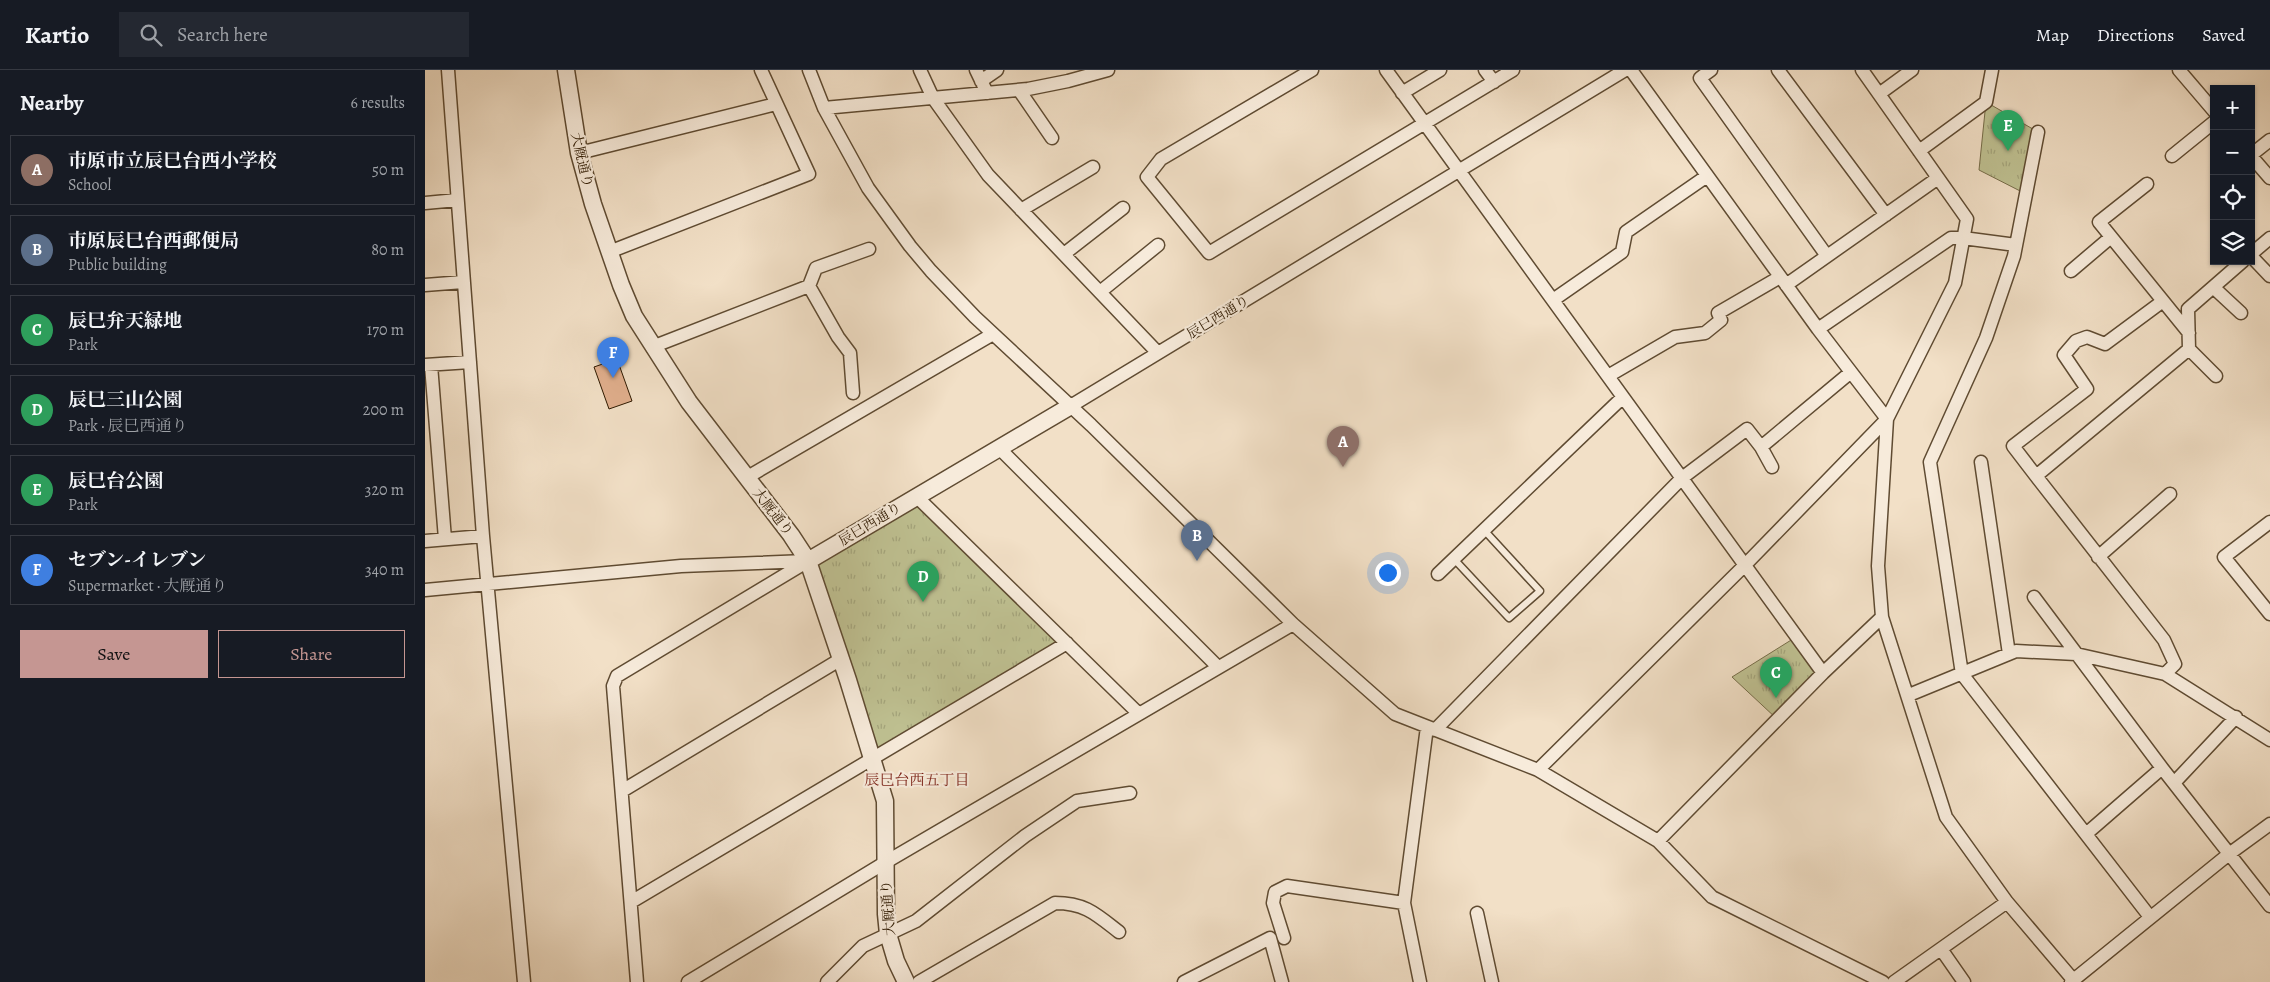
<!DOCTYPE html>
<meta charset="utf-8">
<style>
body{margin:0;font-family:Alegreya,"Noto Serif JP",serif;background:#242831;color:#f1f3f6}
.controls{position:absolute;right:15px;top:15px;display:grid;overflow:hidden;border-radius:0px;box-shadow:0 1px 4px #0004}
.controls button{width:45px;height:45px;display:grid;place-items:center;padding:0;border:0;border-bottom:1px solid #363941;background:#171b24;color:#f1f3f6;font:25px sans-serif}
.you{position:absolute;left:962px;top:502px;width:18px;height:18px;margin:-12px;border:4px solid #fff;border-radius:50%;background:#1a73e8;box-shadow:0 0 0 8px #1a73e833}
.badge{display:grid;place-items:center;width:32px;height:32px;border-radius:50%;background:#c59692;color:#fff;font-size:16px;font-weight:700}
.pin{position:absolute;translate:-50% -41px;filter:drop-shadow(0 1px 2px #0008)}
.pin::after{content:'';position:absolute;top:26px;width:18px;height:15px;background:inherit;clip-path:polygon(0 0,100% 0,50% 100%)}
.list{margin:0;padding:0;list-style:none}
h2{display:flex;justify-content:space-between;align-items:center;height:65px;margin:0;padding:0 20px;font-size:21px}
h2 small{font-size:16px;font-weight:400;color:#9ea1a6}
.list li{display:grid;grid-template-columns:32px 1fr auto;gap:15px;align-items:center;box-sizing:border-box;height:70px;margin:0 10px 10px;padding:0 10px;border:1px solid #363941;border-radius:0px}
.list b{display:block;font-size:19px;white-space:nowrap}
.list p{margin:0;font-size:16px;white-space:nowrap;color:#9ea1a6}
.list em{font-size:16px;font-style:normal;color:#9ea1a6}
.actions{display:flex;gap:10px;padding:15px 20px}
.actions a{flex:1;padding:11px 0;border:1px solid #c59692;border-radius:0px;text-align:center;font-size:18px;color:#c59692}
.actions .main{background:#c59692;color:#111}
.icon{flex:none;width:28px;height:28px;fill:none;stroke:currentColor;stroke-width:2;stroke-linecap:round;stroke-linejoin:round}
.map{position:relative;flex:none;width:1845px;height:912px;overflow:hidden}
header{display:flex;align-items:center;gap:30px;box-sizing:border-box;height:70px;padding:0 25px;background:#171b24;border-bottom:1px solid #363941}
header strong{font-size:24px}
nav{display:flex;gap:28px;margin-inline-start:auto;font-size:18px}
.search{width:350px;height:45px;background:#242831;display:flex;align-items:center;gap:12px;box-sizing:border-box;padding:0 18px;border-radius:0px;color:#9ea1a6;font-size:19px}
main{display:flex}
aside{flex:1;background:#171b24}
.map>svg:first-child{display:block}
</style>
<header>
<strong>Kartio</strong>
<div class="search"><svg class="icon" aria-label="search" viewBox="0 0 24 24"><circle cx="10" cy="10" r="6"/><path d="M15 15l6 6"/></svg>Search here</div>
<nav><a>Map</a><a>Directions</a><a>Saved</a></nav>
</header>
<main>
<aside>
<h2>Nearby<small>6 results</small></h2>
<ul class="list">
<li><span class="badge" style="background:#8d6e63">A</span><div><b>市原市立辰巳台西小学校</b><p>School</p></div><em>50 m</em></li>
<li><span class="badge" style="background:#5c6f8a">B</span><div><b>市原辰巳台西郵便局</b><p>Public building</p></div><em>80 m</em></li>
<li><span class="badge" style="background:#2e9e5b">C</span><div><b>辰巳弁天緑地</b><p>Park</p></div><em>170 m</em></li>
<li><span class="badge" style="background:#2e9e5b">D</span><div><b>辰巳三山公園</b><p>Park · 辰巳西通り</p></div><em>200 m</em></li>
<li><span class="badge" style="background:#2e9e5b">E</span><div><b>辰巳台公園</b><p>Park</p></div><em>320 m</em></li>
<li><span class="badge" style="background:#3f7fe0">F</span><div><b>セブン-イレブン</b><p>Supermarket · 大厩通り</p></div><em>340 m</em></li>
</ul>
<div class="actions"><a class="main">Save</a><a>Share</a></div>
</aside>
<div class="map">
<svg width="1845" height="912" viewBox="0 0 1845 912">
<defs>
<pattern id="park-tufts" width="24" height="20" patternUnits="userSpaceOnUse" patternTransform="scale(1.25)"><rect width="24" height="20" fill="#bfc192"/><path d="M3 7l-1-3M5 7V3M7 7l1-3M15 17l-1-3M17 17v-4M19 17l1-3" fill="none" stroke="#a4a57c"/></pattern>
</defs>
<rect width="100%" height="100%" fill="#f2e0c7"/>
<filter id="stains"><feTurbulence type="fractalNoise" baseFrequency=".004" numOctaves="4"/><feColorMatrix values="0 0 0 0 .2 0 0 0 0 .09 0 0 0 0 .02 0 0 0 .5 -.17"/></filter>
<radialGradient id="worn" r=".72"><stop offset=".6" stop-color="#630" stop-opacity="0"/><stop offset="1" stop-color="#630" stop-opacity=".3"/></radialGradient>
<path fill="url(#park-tufts)" stroke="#766d49" d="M1561 32 1613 62 1601 124 1554 100Z
M492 427 642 573 447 689 383 491Z
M1371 567 1398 603 1352 649 1307 607Z"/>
<path fill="#e1af8d" stroke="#2e1900" d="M192 289 207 331 184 339 169 297Z"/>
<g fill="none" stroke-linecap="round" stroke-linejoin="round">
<g stroke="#5f4b32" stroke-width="9">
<path id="service" d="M1029 489 1084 548 1115 521 1059 460"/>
</g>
<g stroke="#5f4b32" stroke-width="15">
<path id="minor" d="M23 0 58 466 99 912
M384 0 399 38 443 118 485 176 506 201 550 247 666 355 868 554 970 644 1113 700 1233 771 1287 827 1458 912
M495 0 508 28 563 105 733 283
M551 0 562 23
M887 0 736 89 722 107 784 183 1088 0
M961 0 1398 603
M1060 0 1069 12
M1286 0 1275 8 1402 186
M1353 0 1461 145
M1437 0 1542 149 1530 213 1462 349 1453 496 1457 547 1521 747 1582 832 1650 912
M1754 0 1789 41
M556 11 572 0
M594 20 627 68
M977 23 1015 0
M1454 24 1487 0
M399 38 603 19 643 11 683 0
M1613 62 1589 186 1561 268 1505 392 1537 604 1725 847
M1494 81 1561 32 1567 0
M154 83 351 34
M1826 85 1845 70
M1747 86 1789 52
M1826 86 1845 108
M1722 114 1674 152 1764 263
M0 133 32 130
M596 140 668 97
M184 182 384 104 336 0
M639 184 698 138
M1826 184 1845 168
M1826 186 1845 206
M1646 201 1686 167
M0 215 38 212
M1361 215 1513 108
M384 216 413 267 425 283 428 323
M1788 217 1816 243
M675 222 733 175
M1128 230 1197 182 1201 162 1282 106
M1393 259 1526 168H1538L1591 175
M227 277 384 216 391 198 444 179
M1764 279 1791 306
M0 295 45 292
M6 295 20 469
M1183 306 1250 267 1280 263 1296 250 1293 243 1355 207
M644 337 1200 0
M1336 377 1426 302
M574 378 793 597
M1556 392 1584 584
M1611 406 1588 376 1662 319 1639 285 1651 271 1662 267 1680 274 1738 231
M321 408 568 264
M492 427 713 643
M1845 452 1799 487 1845 544
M0 471 58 466
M1673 487 1745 424
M1013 504 1198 327
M0 520 256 496 381 491
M1609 527 1737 698 1845 836
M1740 604 1845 670
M1484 625 1591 581 1651 584 1740 604 1750 594 1739 570 1611 406 1764 279 1763 239 1818 191
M1010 660 1257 408 1322 359 1336 377 1347 397
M1113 700 1320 495 1462 349 1393 259 1206 0
M1749 713 1811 647
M197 721 416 589
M1661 764 1737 698
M1233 771 1398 603 1457 547
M206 832 642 573
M1052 843 1067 912
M859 868 848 833 850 822 862 816 979 833
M1516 879 1539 912
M212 912 188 616 192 606 383 491
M263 912 461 792 868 554
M402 912 438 876 491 851 600 766 652 731 705 723
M494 912 630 833C660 833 671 844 694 862
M759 912 845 868 857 912
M995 912 979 833 1002 657
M1469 912 1582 832
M1646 912 1804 784 1845 754"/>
</g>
<g stroke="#5f4b32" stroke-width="19">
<path id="tertiary" d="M141 0 154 83 168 134 196 215 209 246 264 332 366 465 383 491 423 610 460 731 461 844 463 864 471 891 481 912
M383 491 644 337"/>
</g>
<use href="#service" stroke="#f7ebdb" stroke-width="6"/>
<use href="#minor" stroke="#f7ebdb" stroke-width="12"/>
<use href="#tertiary" stroke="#f7ebdb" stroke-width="16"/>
</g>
<g text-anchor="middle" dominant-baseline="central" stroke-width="4.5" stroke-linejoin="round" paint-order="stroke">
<g font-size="14" fill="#2e1900" stroke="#f7ebdb">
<text transform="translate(157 90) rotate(77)">大厩通り</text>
<text transform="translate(793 247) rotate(-31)">辰巳西通り</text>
<text transform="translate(348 442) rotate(52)">大厩通り</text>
<text transform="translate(445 454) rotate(-31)">辰巳西通り</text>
<text transform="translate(463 838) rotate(-94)">大厩通り</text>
</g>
<g font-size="15" fill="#7a1f14" stroke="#f7ebdb">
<text x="492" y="710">辰巳台西五丁目</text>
</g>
</g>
<rect width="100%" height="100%" filter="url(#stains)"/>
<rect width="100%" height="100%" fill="url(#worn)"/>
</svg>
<div class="controls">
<button>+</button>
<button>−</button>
<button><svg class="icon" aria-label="locate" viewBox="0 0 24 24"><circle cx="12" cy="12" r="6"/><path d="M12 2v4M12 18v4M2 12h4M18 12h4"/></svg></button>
<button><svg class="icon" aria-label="layers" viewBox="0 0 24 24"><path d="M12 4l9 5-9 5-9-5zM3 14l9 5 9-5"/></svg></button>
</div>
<div class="you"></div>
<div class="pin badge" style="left:918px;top:397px;background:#8d6e63">A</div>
<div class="pin badge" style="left:772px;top:491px;background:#5c6f8a">B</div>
<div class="pin badge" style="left:1351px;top:628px;background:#2e9e5b">C</div>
<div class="pin badge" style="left:498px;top:532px;background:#2e9e5b">D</div>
<div class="pin badge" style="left:1583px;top:81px;background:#2e9e5b">E</div>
<div class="pin badge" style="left:188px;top:308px;background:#3f7fe0">F</div>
</div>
</main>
